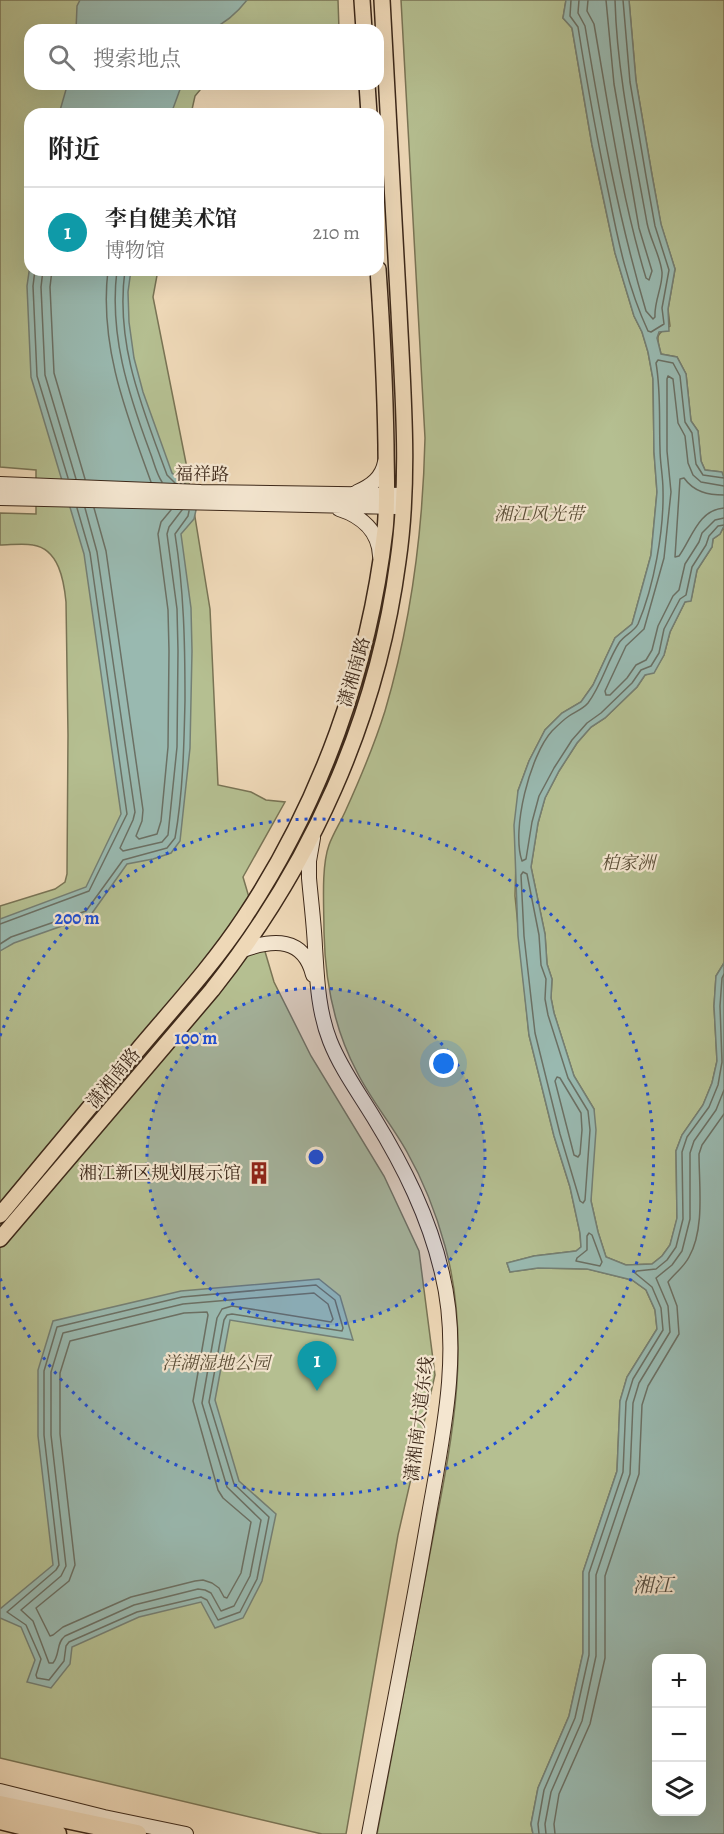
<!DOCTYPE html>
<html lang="zh">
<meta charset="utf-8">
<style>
body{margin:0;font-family:Alegreya,"Noto Serif SC",serif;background:#f6f6f6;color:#222}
.controls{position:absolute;right:18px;bottom:18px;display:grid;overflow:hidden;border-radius:12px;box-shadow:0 6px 24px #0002}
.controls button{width:54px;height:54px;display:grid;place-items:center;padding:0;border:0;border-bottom:2px solid #e0e0e0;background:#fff;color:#222;font:30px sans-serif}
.you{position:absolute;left:444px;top:1064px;width:21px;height:21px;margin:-15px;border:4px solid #fff;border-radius:50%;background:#1a73e8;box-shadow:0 0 0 9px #1a73e833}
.badge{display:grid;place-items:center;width:39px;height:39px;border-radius:50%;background:#111827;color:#fff;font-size:20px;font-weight:700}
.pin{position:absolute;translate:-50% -50px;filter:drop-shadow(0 2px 3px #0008)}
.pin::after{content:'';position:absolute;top:32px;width:21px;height:18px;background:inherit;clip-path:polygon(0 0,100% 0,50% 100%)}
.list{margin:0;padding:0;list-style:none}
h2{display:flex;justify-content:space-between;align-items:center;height:78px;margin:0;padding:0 24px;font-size:26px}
h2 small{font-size:20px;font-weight:400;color:#767676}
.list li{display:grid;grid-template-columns:39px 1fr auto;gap:18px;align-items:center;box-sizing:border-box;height:90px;padding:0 24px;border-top:2px solid #e0e0e0}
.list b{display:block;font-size:22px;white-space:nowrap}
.list p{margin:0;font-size:20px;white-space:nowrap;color:#767676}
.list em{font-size:20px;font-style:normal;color:#767676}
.icon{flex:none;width:33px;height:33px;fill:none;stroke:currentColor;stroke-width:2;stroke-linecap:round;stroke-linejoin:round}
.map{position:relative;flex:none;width:724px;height:1834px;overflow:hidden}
.search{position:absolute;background:#fff;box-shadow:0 6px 24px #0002;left:24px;top:24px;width:360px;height:66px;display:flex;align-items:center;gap:15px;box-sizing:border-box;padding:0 21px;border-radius:18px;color:#767676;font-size:22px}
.panel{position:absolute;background:#fff;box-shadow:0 6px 24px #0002;left:24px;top:108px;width:360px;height:168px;border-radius:18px}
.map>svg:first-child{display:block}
</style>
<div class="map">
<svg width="724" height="1834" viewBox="0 0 724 1834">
<rect width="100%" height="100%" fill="#eed8b7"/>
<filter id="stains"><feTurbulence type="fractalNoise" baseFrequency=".00333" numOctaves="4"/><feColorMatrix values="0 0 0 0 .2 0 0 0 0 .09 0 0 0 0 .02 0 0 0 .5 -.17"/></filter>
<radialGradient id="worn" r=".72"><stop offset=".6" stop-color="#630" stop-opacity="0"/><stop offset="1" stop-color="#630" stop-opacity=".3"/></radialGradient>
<path fill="#b5bf91" stroke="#797455" stroke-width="1.5" d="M0 0H338L339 30H30V84H205L195 96 191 114H30V270H158L153 297 187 468 210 609 218 785 251 792 266 800 285 802 243 877 274 982 311 1056 384 1176 419 1251 435 1375 398 1535 346 1834H322L0 1758V906L55 889 65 882 67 874 68 735 66 602C64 581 59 549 33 545 23 543 10 545 0 545V513L36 514V470L0 467Z
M401 0H566L563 18 572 28 592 145 615 253 634 316 642 332 648 352 653 379 654 452 657 492 651 555 632 624 615 638 593 685 581 702 562 713 545 730 529 761 518 791 515 896 529 1035 554 1136 570 1187 580 1233 581 1247 576 1251 534 1256 507 1263 510 1272 538 1268 588 1269 632 1280 646 1290 655 1310 657 1329 627 1377 620 1401 617 1471 583 1572V1653L569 1716 538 1788 531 1824 533 1834H377C394 1746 410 1658 427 1569 447 1461 475 1355 445 1246 436 1213 424 1182 407 1152 392 1125 371 1100 357 1072 334 1029 325 980 324 932 324 907 321 867 329 845 333 834 340 823 345 812 360 779 374 746 385 711 411 623 423 530 425 438Z
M629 0H724V478L721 472 705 470 701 461 698 431 691 421 686 374 677 357 661 354C657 337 654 335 670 326L668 309 675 269 661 225 652 175 636 81Z
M724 526V963L716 976 714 1006 717 1061 712 1083 703 1105 682 1135 676 1151 677 1219 670 1245 662 1256 652 1264 626 1265 606 1257 598 1232 591 1201 594 1109 574 1076 554 1013 551 998 552 979 547 964 545 934 531 867 538 823 545 798 559 771 577 743 591 727 605 718 637 687 645 675 654 672 664 655 670 632 685 602 691 600 697 570 712 547 713 539 720 534Z"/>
<path fill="#99b9b0" stroke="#747f74" stroke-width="1.5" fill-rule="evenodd" d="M80 0H247C237 13 226 23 210 30H76L77 6Z
M566 0H629L636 81 652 175 661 224 675 269 668 309 669 331 659 332 657 338 661 354 677 357 686 374 691 421 698 431 701 461 705 470 722 472 724 478V526L720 534 713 539 712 547 697 570 691 601 685 602 670 632 664 655 654 673 645 675 637 687 605 718 591 727 577 743 559 771 545 798 538 823 531 867 545 934 547 964 552 979 551 998 554 1013 574 1076 594 1109 596 1130 591 1201 598 1232 606 1257 626 1265 652 1264 662 1256 670 1245 677 1218 676 1151 682 1135 703 1105 712 1083 717 1061 714 1006 716 976 724 963V1834H533L531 1824 538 1788 569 1716 583 1653V1572L617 1471 620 1401 627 1377 657 1329 655 1310 646 1290 632 1280 587 1269 538 1268 510 1272 507 1263 534 1256 576 1251 581 1247 580 1233 570 1187 554 1136 529 1035 518 936 514 825 518 791 529 761 545 730 562 713 581 702 593 685 615 638 632 624 651 555 657 492 654 452 653 379 648 352 642 332 634 316 615 253 592 145 572 28 563 18ZM702 1658V1812H656V1658Z
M71 84H182L171 114H59L67 86Z
M30 265V270H131L128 292 129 322 134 358 143 392 172 473 188 486 196 510 194 519 181 534 191 608 192 651 190 748 180 841 171 853 153 859 127 864 90 916 14 943 0 951V919L86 887 121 814 84 554 31 377 27 286Z
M319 1279 340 1296 353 1340 230 1320 215 1400 239 1481 276 1514 262 1581 243 1618 215 1628 201 1602 139 1617 72 1647 70 1664 51 1688 27 1682 35 1660 21 1627 0 1618V1609L53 1565 38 1436V1370L53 1321 181 1291Z"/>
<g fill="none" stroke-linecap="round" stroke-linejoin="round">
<path stroke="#6b7064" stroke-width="1.5" d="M571 0 570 16 578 27C587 83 597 139 609 195 618 241 628 288 648 331L651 332 664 324 662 308 669 270 655 226 646 176 630 82 623 0
M579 0 578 13 585 26C601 122 618 217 646 311L653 319 655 317C654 301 663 286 662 272 660 255 650 239 647 223 634 150 617 75 615 0
M588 0 587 11 594 24C609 109 621 196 646 278L649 280 652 271 639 228 614 84 606 0
M35 270 33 286 37 376 68 478
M43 270 41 287 45 375 76 479
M52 270 50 287 54 373 85 479
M108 270C99 345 126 413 151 482
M117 270C109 334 128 393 150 452 154 462 156 473 162 482
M125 270C115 344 142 407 167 475L175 483
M724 478 703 475 696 464 692 433 685 422 680 376 673 363 658 360 656 363C661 391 659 420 660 449 660 463 663 476 663 490 664 531 654 586 638 624 634 632 624 635 619 643 607 662 602 684 588 703 583 709 575 712 569 716 563 720 557 726 552 731 530 755 511 830 522 861L526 859 532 822 539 796 554 768 572 740 587 723 601 713 632 683 641 670 651 666 659 653 664 629 680 599 686 595 692 567 706 545 709 536 718 526 724 525
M724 486 701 482 693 475 688 463 685 436 678 423 673 379 668 376 667 379V451L671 492 664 558 644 629 626 646 605 691 606 695H610L627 678 636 665 646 660 652 650 658 626 673 596 679 590 685 564 699 542 702 533 715 520 724 518
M724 495C708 495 694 492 684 478L680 479 675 557 679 556C692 538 698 510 724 508
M85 508 97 552 135 812 133 820 120 848 123 851 162 842 168 835 177 747 178 651 177 609 167 534 169 527 182 510
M94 508 106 551 143 810 142 821 136 836 139 839 157 834 161 821 168 747 169 651 168 610 158 534 161 522 171 510
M523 872 527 874 539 935 541 965 546 979 545 999 548 1015 568 1078 588 1111 590 1130 585 1200 583 1203 580 1201 560 1134 535 1033 524 936 521 875Z
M0 924 89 891 127 814 90 553 77 508
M0 944 11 937 86 911 123 860 167 848 175 838C183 793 184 746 185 700 185 643 184 591 175 534L188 516 189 511
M557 1077 560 1078 581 1113 582 1130 580 1154 578 1157 574 1155 555 1081Z
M589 1233 592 1235 602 1262 600 1266 576 1261 577 1258 587 1250V1236Z
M316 1285 335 1300 343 1328 342 1331 232 1314 227 1315 224 1320 209 1402 234 1484 269 1517 257 1579 240 1612 218 1620 207 1600 201 1597 137 1612 69 1642 66 1646 64 1661 49 1680 37 1678 36 1675 41 1659 26 1625 7 1612 56 1570 59 1565 44 1435V1371L57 1327 182 1297Z
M314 1293 328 1304 333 1319 331 1322 232 1306 222 1309 217 1318 202 1403 227 1487 261 1520 250 1576 234 1606 221 1611 211 1593 205 1590 198 1589 134 1605 65 1636C56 1643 60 1655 53 1663H49L33 1621 21 1610 61 1576 66 1566 51 1435V1372L63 1333 183 1304Z
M207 1312 208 1315 193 1401 218 1490 223 1498 251 1522 241 1573 227 1598 224 1597 219 1588 212 1583 203 1580 195 1581 131 1597 63 1627 53 1635 50 1636 36 1608 69 1581 75 1565 60 1434V1373L70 1341 184 1313Z
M539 1834 538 1824 544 1790 575 1718 589 1655V1573L623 1472 626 1402 633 1379 663 1330 661 1308 652 1287 635 1273 637 1271 656 1269 667 1260 676 1247 683 1219 682 1152 687 1137 709 1107 718 1085 722 1062 720 1006 722 978 724 974
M546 1834 545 1824 551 1792 582 1721 596 1656V1575L630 1474 633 1403 639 1383 670 1332 668 1306 656 1278 672 1265 682 1251 690 1219V1153L694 1141 716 1110 724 1090
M555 1834 554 1824 559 1794 590 1724 605 1658V1576L639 1474 642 1405 648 1386 679 1334 677 1306 668 1282C675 1273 684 1267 689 1257 705 1229 699 1185 699 1154L702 1145 724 1114"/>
<g stroke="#3d2819" stroke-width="16">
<path id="secondary" d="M0 484 201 492 404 495
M357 492C371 486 382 478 385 462
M0 498 397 507
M339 509C361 516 379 531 380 556
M313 838 309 861V878C311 901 314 924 315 947 317 978 318 1011 330 1041 341 1069 359 1093 374 1118 404 1167 429 1217 442 1273 462 1354 442 1439 428 1520 410 1625 389 1729 369 1834
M243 950C273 939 304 937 313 975
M0 1791 104 1817 186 1834"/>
</g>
<g stroke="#3d2819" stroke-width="18">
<path id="primary" d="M362 0 364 30
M367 84 369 114
M0 1215C46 1160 91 1105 137 1051 174 1007 213 965 244 918 321 802 369 668 385 530 388 502 386 473 386 445 385 386 382 327 378 269
M0 1239 212 990C311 865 377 720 398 561 410 479 403 395 399 312 393 208 387 104 382 0"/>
</g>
<g stroke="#3d2819" stroke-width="21">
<path id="highway" d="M0 1805 137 1834
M0 1820 57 1834"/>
</g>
<use href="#secondary" stroke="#f4e6d0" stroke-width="14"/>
<use href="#primary" stroke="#eed8b7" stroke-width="15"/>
<use href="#highway" stroke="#eed8b7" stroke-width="18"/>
</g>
<circle cx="316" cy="1157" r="169" fill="#1d4ed8" fill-opacity=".12"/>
<g fill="none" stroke="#1d4ed8" stroke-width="3" stroke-dasharray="3 6">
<circle cx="316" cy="1157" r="169"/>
<path d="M0 1036A338 338 0 1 1 0 1278"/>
</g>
<defs>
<g id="building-bare" transform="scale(1.8)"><path d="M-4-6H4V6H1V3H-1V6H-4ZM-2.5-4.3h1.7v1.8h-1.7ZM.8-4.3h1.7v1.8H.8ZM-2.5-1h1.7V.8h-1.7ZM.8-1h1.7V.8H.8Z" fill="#8f2418" stroke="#f4e6d0" stroke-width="2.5" paint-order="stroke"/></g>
</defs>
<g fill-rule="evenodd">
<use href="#building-bare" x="259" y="1173"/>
</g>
<g text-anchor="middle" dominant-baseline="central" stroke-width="4.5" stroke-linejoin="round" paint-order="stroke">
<g font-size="18" fill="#3d2819" stroke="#f4e6d0">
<text transform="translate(202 474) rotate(1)">福祥路</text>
<text transform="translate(354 672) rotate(-74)">潇湘南路</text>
<text transform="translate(113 1078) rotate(-50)">潇湘南路</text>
<text transform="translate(419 1419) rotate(-83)">潇湘南大道东线</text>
</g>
<g font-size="18" font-style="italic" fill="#5b4e37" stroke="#f4e6d0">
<text x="539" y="514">湘江风光带</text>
<text x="628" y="863">柏家洲</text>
<text x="216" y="1363">洋湖湿地公园</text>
</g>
<g font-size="18" fill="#3d2819" stroke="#f4e6d0" text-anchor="end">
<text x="241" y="1173">湘江新区规划展示馆</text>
</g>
<g font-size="20" font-style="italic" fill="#544c3f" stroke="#f4e6d0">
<text x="653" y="1585">湘江</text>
</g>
</g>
<circle cx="316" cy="1157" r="9" fill="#1d4ed8" stroke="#f4e6d0" stroke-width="3"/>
<g font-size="18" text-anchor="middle" font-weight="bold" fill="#1d4ed8" stroke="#f4e6d0" stroke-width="4.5" stroke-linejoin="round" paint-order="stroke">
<text x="77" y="924">200 m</text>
<text x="196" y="1044">100 m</text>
</g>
<rect width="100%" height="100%" filter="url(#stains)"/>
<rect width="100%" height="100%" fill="url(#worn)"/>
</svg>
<div class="controls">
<button>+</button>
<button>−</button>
<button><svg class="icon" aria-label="layers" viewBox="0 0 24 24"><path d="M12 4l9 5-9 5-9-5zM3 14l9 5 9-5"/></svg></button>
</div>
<div class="you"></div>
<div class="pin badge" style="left:317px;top:1391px;background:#0f9aa8">1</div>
<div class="search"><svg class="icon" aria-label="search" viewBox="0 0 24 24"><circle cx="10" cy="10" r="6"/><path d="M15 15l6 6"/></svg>搜索地点</div>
<section class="panel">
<h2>附近<small></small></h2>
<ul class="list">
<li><span class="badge" style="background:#0f9aa8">1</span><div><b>李自健美术馆</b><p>博物馆</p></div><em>210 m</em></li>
</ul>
</section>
</div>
